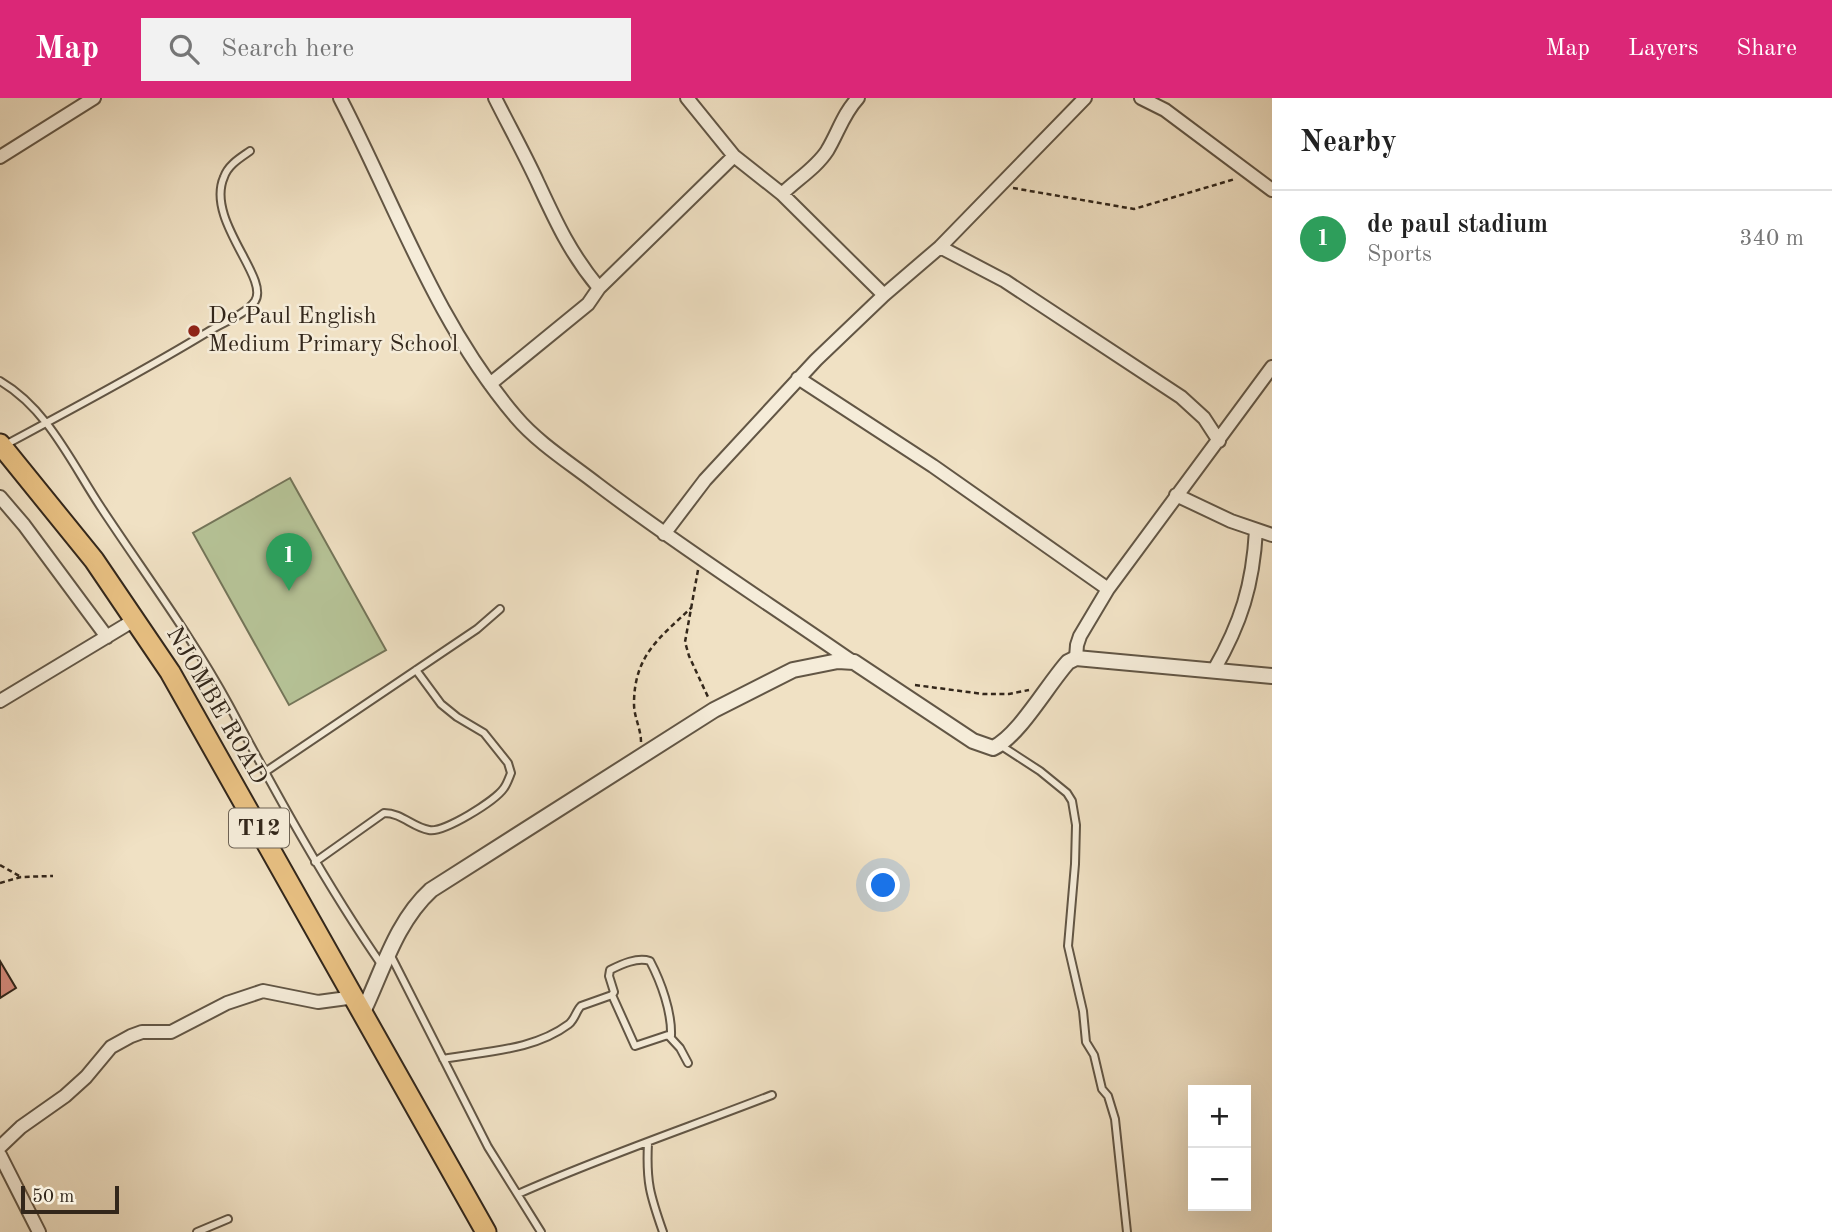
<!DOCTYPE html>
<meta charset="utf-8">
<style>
body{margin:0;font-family:"Old Standard TT",serif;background:#f2f2f2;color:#222}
.controls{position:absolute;right:21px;bottom:21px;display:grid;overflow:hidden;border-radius:0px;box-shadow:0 7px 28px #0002}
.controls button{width:63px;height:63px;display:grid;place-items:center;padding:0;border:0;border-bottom:2px solid #e0e0e0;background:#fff;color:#222;font:35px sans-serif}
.scale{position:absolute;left:21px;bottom:18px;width:98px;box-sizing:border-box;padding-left:7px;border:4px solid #33271b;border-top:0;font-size:19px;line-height:24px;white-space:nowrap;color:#33271b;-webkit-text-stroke:5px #f5ecd9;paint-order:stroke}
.you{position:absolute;left:884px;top:788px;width:24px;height:24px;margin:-18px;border:5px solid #fff;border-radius:50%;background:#1a73e8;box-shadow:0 0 0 10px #1a73e833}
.badge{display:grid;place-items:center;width:46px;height:46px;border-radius:50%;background:#db2777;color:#fff;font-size:23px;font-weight:700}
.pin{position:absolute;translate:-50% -58px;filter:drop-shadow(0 2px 4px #0008)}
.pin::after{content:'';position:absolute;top:37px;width:24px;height:21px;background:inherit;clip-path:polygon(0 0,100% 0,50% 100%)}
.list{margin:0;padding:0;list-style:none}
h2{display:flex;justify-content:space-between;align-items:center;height:91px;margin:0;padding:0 28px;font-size:30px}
h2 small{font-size:23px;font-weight:400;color:#767676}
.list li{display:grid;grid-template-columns:46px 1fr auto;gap:21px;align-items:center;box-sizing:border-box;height:98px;padding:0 28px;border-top:2px solid #e0e0e0}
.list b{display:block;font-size:26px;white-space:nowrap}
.list p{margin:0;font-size:23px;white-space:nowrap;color:#767676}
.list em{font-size:23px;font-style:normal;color:#767676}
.icon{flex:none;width:38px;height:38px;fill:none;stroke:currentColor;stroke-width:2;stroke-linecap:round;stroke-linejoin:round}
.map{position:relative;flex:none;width:1272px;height:1134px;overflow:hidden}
header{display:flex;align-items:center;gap:42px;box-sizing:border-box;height:98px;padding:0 35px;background:#db2777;color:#fff}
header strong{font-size:33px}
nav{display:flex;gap:38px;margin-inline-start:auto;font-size:24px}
.search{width:490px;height:63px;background:#f2f2f2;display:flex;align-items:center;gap:18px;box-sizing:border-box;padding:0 24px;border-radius:0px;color:#767676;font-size:26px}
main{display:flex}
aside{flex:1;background:#fff}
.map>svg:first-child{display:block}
</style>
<header>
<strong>Map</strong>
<div class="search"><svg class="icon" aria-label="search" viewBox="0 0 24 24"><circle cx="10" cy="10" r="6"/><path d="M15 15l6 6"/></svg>Search here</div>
<nav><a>Map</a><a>Layers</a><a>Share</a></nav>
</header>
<main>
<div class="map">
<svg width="1272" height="1134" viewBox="0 0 1272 1134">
<rect width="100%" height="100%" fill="#f0e1c4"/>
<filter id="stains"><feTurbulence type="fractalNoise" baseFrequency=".00286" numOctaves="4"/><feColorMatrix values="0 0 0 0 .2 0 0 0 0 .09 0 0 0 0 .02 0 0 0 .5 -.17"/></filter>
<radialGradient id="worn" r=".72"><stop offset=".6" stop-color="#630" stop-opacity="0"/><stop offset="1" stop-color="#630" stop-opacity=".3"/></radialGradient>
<path fill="#b6c397" stroke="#747559" stroke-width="2" d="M290 380 386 552 289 607 193 435Z"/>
<path fill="#d18878" stroke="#33271b" stroke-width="2" d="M0 863 16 890 0 900Z"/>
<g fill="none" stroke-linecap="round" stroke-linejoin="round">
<g stroke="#625645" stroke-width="10">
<path id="service" d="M0 283C48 311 72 366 102 411 145 476 192 539 229 607 277 697 325 785 383 869
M5 347C74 310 144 273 211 232 224 224 246 216 255 203 270 180 205 122 224 79 228 67 240 60 250 53
M1000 647 1040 673 1067 695 1072 703 1076 727 1075 766 1068 848 1083 913 1086 944 1094 957 1102 991 1108 998 1115 1021 1127 1134
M265 674 477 531 500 511
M315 764 384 715C402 715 412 729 429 732 444 735 495 703 504 690 507 686 509 680 511 675L508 665 484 635 457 619 441 606 416 572
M390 856 488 1049 541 1134
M612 897 635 948 668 937 680 950 688 965
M443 961C485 953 533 953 569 926 575 921 576 913 581 908L612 897 614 894 609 878 610 872C622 866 637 859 650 863 661 884 672 914 671 938
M648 1045C646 1084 650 1097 663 1134
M518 1096C601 1059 687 1030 772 997
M197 1134 228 1121"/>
</g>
<g stroke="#625645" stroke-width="16">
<path id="minor" d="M340 0C396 108 436 225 516 319 538 345 570 365 597 386 680 449 768 505 853 564
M495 0C509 28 524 55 537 83 556 124 570 155 599 190
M687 0 734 58 782 96 884 197
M1141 0 1165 12 1272 92
M0 59 94 0
M782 96C796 82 816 70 827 53 838 35 843 16 858 0
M940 149 1005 183 1181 299 1204 320 1219 343
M798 280 933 368 1108 491
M490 286 588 206 599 190 734 58
M1176 397 1231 423 1272 437
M0 399 24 427 107 539
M664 436 705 382 816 262 884 197 940 149 1085 0
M1076 560 1077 547 1080 538 1108 491 1272 269
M1214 572C1241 525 1253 487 1256 432
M0 603 136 521
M0 1049 21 1029 65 998 86 979 111 949 131 938 142 934H171L227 905 263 893 318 904 355 899
M0 1057 39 1134"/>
</g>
<g stroke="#625645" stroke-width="18">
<path id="tertiary" d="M363 914C383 872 396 824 431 792L714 612 793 572 838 563 854 564 973 643 993 650C1019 638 1048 586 1068 564L1076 560 1272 578"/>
</g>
<g stroke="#33271b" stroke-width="23">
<path id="trunk" d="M0 346 94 462 170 574 486 1134"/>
</g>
<path stroke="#33271b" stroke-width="2.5" stroke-dasharray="5 3.5" stroke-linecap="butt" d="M1013 90 1134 111 1235 81
M698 472 685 544 689 558 708 599
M915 587 983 596H1009L1029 592
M641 644C641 631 634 619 634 606 634 556 661 539 692 509
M0 767 21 779
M0 785 21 779 53 778"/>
<use href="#service" stroke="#f5ecd9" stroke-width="6"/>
<use href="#minor" stroke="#f5ecd9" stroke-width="12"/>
<use href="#tertiary" stroke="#f5ecd9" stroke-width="14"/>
<use href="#trunk" stroke="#e8c082" stroke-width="19"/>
</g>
<circle fill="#8f2418" stroke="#f5ecd9" stroke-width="2.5" cx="194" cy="233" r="7"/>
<g text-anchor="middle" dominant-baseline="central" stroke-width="5" stroke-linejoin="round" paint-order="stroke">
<rect fill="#f5ecd9" stroke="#6d6254" stroke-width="2" x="229" y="710.5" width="60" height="39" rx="5"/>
<g font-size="23" font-weight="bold" fill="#33271b">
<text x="259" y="730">T12</text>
</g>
<g font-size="24" fill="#33271b" stroke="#f5ecd9" text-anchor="start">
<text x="208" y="219">De Paul English<tspan x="208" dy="28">Medium Primary School</tspan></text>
</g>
<g font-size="24" fill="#33271b" stroke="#f5ecd9">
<text transform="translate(216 608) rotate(60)">NJOMBE ROAD</text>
</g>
</g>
<rect width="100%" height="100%" filter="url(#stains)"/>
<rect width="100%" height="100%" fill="url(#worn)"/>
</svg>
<div class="controls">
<button>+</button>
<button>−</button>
</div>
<div class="scale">50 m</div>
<div class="you"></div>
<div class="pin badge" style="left:289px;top:493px;background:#2e9e5b">1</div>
</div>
<aside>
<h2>Nearby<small></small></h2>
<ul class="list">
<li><span class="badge" style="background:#2e9e5b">1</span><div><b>de paul stadium</b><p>Sports</p></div><em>340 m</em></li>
</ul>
</aside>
</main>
